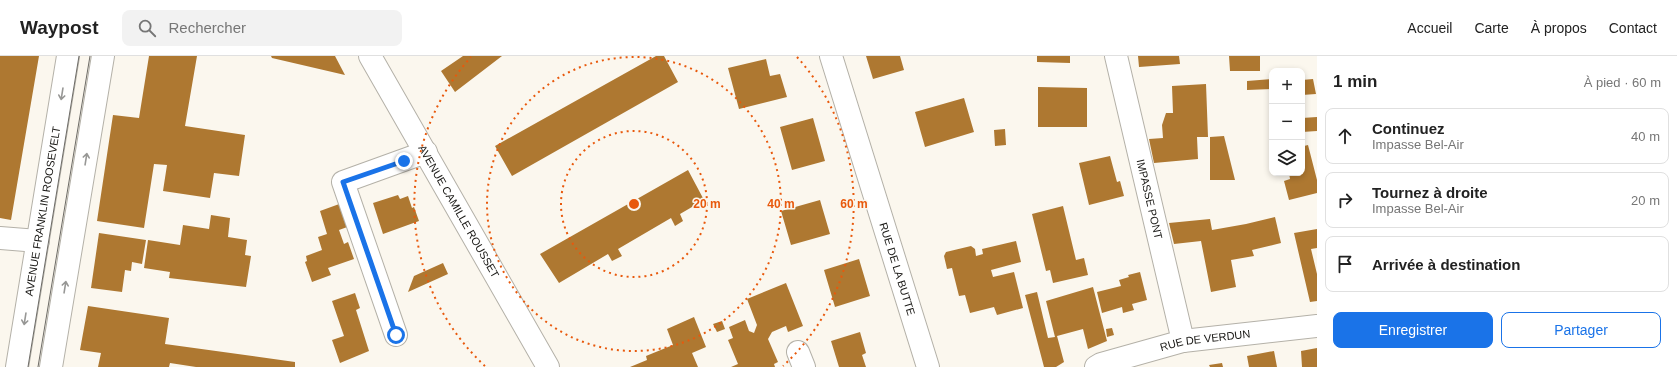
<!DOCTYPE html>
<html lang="fr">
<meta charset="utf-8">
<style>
body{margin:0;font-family:Arial,sans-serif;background:#f2f2f2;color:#222}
.controls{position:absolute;right:12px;top:12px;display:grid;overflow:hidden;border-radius:8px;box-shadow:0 2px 6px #0003}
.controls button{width:36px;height:36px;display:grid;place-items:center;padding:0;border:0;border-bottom:1px solid #e0e0e0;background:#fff;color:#222;font:20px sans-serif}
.stop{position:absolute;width:12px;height:12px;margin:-9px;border:3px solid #1a73e8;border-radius:50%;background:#fff}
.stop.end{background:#1a73e8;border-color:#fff;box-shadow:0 1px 4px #0008}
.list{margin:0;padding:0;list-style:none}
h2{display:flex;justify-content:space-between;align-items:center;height:52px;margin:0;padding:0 16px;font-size:17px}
h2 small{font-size:13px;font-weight:400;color:#767676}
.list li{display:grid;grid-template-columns:26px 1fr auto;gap:12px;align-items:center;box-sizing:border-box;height:56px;margin:0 8px 8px;padding:0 8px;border:1px solid #e0e0e0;border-radius:8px}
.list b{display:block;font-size:15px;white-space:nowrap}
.list p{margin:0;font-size:13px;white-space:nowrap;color:#767676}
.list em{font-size:13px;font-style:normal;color:#767676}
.actions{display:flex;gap:8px;padding:12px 16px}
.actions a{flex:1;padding:9px 0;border:1px solid #1a73e8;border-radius:8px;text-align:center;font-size:14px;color:#1a73e8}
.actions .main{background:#1a73e8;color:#fff}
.icon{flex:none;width:22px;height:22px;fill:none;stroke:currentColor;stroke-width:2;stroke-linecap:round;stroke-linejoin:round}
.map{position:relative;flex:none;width:1317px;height:311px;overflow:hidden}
header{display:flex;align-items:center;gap:24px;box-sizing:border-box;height:56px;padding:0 20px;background:#fff;border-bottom:1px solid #e0e0e0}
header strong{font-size:19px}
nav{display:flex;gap:22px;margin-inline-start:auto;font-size:14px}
.search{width:280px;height:36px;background:#f2f2f2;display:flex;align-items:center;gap:10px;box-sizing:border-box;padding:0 14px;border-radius:8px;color:#767676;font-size:15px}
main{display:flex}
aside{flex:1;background:#fff}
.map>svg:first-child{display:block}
</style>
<header>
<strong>Waypost</strong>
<div class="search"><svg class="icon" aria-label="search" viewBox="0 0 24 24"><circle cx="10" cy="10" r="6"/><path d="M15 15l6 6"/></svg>Rechercher</div>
<nav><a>Accueil</a><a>Carte</a><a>À propos</a><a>Contact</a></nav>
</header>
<main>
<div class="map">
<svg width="1317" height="311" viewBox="0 0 1317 311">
<rect width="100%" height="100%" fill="#fbf7ee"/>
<path fill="#ae7831" d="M0 0H39L11 164 0 162Z
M149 0H197L185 70 245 79 239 120 214 117 210 142 163 135 167 109 154 108 144 172 97 165 113 59 139 62Z
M271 0H335L345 19 272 2Z
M463 0H502L455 36 441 15Z
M656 0H664L678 26 512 120 495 90Z
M866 0H900L904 14 873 23Z
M1037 0H1070V7L1037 6Z
M1138 0H1179L1180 8 1139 11Z
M1229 0H1260V15H1230Z
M766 3 770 20 780 18 787 41 739 53 728 12Z
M1272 23V33L1247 34V25Z
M1313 23 1316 38 1302 39V24Z
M1206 28 1208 81H1197L1198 103 1154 107 1149 83 1163 82 1162 69 1166 57H1173L1172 30Z
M1038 31 1087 32V71H1038Z
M964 42 974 76 925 91 915 56Z
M1317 61V75L1302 76V62Z
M813 62 825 105 792 114 780 71Z
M1005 73 1006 89 995 90 994 74Z
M1224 80 1235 124H1210V81Z
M1302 86 1304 90 1308 89 1317 124V137L1289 144 1284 125 1290 123 1289 117H1302Z
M1110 100 1117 126 1120 125 1124 140 1089 149 1079 107Z
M688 114 704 144 680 158 683 165 675 170 671 162 618 193 622 200 612 205 608 198 559 227 540 198Z
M398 139 400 143 408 140 412 152 414 151 419 165 383 178 373 147Z
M820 144 830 178 791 189 781 155Z
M342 147 350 170 339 174 344 188 348 186 354 203 328 212 331 219 312 226 305 206 307 205 306 200 322 194 318 181 327 178 320 155Z
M1063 150 1076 204 1084 202 1088 219 1053 227 1050 214 1046 215 1032 158Z
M211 159 230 162 228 181 247 184 245 199 251 200 246 231 169 222 170 216 144 212 148 184 180 189 183 169 209 173Z
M1275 161 1281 187 1252 194 1254 200 1231 204 1236 231 1211 236 1201 185 1174 188 1169 167 1210 163 1212 174 1246 168Z
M1317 173V192L1311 193 1317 218V245L1310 246 1294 177Z
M99 177 146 184 142 208 132 206 131 215 125 214 122 236 91 232Z
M1016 185 1021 206 991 214 993 221 1014 216 1023 252 997 259 994 251 970 257 965 239 959 240 952 212 947 213 944 200 946 196 971 190 975 193 976 200 983 198 982 193Z
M859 203 870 240 835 251 824 214Z
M443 207 448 218 408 236 414 220Z
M1140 216 1147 244 1132 248 1134 254 1123 257 1122 251 1102 257 1097 236 1121 230 1119 224 1129 221 1128 219Z
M786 227 803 270 788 276 786 270 772 276 768 283 778 306 774 308 775 311H731L738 308 728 284 733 282 729 271 745 264 749 275 754 277 757 269 747 243Z
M1093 231 1107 285 1088 293 1083 273 1057 280 1064 306 1056 311H1044L1025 239 1037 236 1048 282 1055 281 1046 245Z
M355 237 360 252 356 254 369 295 340 307 332 284 344 280 332 245Z
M88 250 169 262 165 288 295 306V311H196L170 307 169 311H98L101 297 80 294Z
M694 261 706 291 692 297 698 311H630L647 304 646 300 673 289 667 273Z
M722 265 725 273 717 276 713 268Z
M1112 272 1114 279 1107 281 1106 273Z
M860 276 866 297 862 299 866 311H839L831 285Z
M1317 292V311H1302L1301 295Z
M1274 295 1277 311H1249L1247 300Z
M1222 307 1223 311H1210L1209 309Z"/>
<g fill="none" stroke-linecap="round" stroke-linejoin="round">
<g stroke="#b4b1a8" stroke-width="24">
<g id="street">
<path id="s1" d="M831 0 928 311"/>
<path id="s2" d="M1116 0 1183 285"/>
<path d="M0 182 38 185"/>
<path d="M396 279 343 126 426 96"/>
<path d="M798 296 804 311"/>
<path id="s3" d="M1096 311 1101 308 1183 285 1317 270"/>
</g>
</g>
<g stroke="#b4b1a8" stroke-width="24">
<g id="secondary">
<path id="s4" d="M370 0 548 311"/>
</g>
</g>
<g stroke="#b4b1a8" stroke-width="24">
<g id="primary">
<path id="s5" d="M17 311 68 0"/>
<path d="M51 311 103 0"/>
</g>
</g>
<use href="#street" stroke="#fff" stroke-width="22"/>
<use href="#secondary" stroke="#fff" stroke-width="22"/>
<use href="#primary" stroke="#fff" stroke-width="22"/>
<path stroke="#6d6b66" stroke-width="1" d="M28 311 79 0
M38 311 90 0"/>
</g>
<defs><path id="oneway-shaft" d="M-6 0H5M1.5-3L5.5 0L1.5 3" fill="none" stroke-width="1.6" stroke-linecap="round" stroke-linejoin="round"/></defs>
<g stroke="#979795">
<use href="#oneway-shaft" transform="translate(62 38) rotate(99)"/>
<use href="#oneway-shaft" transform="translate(86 103) rotate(-81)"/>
<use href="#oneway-shaft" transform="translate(65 231) rotate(-81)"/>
<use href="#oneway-shaft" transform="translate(25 263) rotate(99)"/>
</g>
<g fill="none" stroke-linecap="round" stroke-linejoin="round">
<path stroke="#1a73e8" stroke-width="5" d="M396 279 343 126 404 105"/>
</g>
<g fill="none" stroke="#e8590c" stroke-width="2" stroke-dasharray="2 4">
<circle cx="634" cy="148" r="73"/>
<circle cx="634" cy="148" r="147"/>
<path d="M485 310A220 220 0 0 1 471 1M797 1A220 220 0 0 1 783 310"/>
</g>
<g text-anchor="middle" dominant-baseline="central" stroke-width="3" stroke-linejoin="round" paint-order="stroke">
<g font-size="11" fill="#181714" stroke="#fbf7ee">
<text stroke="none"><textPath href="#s2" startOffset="147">IMPASSE PONT</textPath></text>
<text stroke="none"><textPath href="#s4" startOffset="179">AVENUE CAMILLE ROUSSET</textPath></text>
<text stroke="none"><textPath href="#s5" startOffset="158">AVENUE FRANKLIN ROOSEVELT</textPath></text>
<text stroke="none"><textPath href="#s1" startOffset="223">RUE DE LA BUTTE</textPath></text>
<text stroke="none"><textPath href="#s3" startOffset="113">RUE DE VERDUN</textPath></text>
</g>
</g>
<circle cx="634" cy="148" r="6" fill="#e8590c" stroke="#fbf7ee" stroke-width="2"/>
<g font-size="12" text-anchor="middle" font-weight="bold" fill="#e8590c" stroke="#fbf7ee" stroke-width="3" stroke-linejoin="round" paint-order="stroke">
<text x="707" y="152">20 m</text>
<text x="781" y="152">40 m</text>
<text x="854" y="152">60 m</text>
</g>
</svg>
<div class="controls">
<button>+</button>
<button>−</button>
<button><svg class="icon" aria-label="layers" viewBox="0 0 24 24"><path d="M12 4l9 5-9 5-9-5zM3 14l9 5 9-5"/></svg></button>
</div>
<div class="stop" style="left:396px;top:279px"></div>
<div class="stop end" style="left:404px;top:105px"></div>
</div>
<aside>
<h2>1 min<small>À pied · 60 m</small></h2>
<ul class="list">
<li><svg class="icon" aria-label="ahead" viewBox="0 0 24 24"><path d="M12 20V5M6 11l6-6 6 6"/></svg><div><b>Continuez</b><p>Impasse Bel-Air</p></div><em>40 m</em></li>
<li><svg class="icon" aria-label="right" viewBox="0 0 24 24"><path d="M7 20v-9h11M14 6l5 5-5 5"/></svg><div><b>Tournez à droite</b><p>Impasse Bel-Air</p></div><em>20 m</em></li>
<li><svg class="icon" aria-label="arrive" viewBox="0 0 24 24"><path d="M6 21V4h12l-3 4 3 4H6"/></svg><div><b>Arrivée à destination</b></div></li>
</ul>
<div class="actions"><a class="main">Enregistrer</a><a>Partager</a></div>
</aside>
</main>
